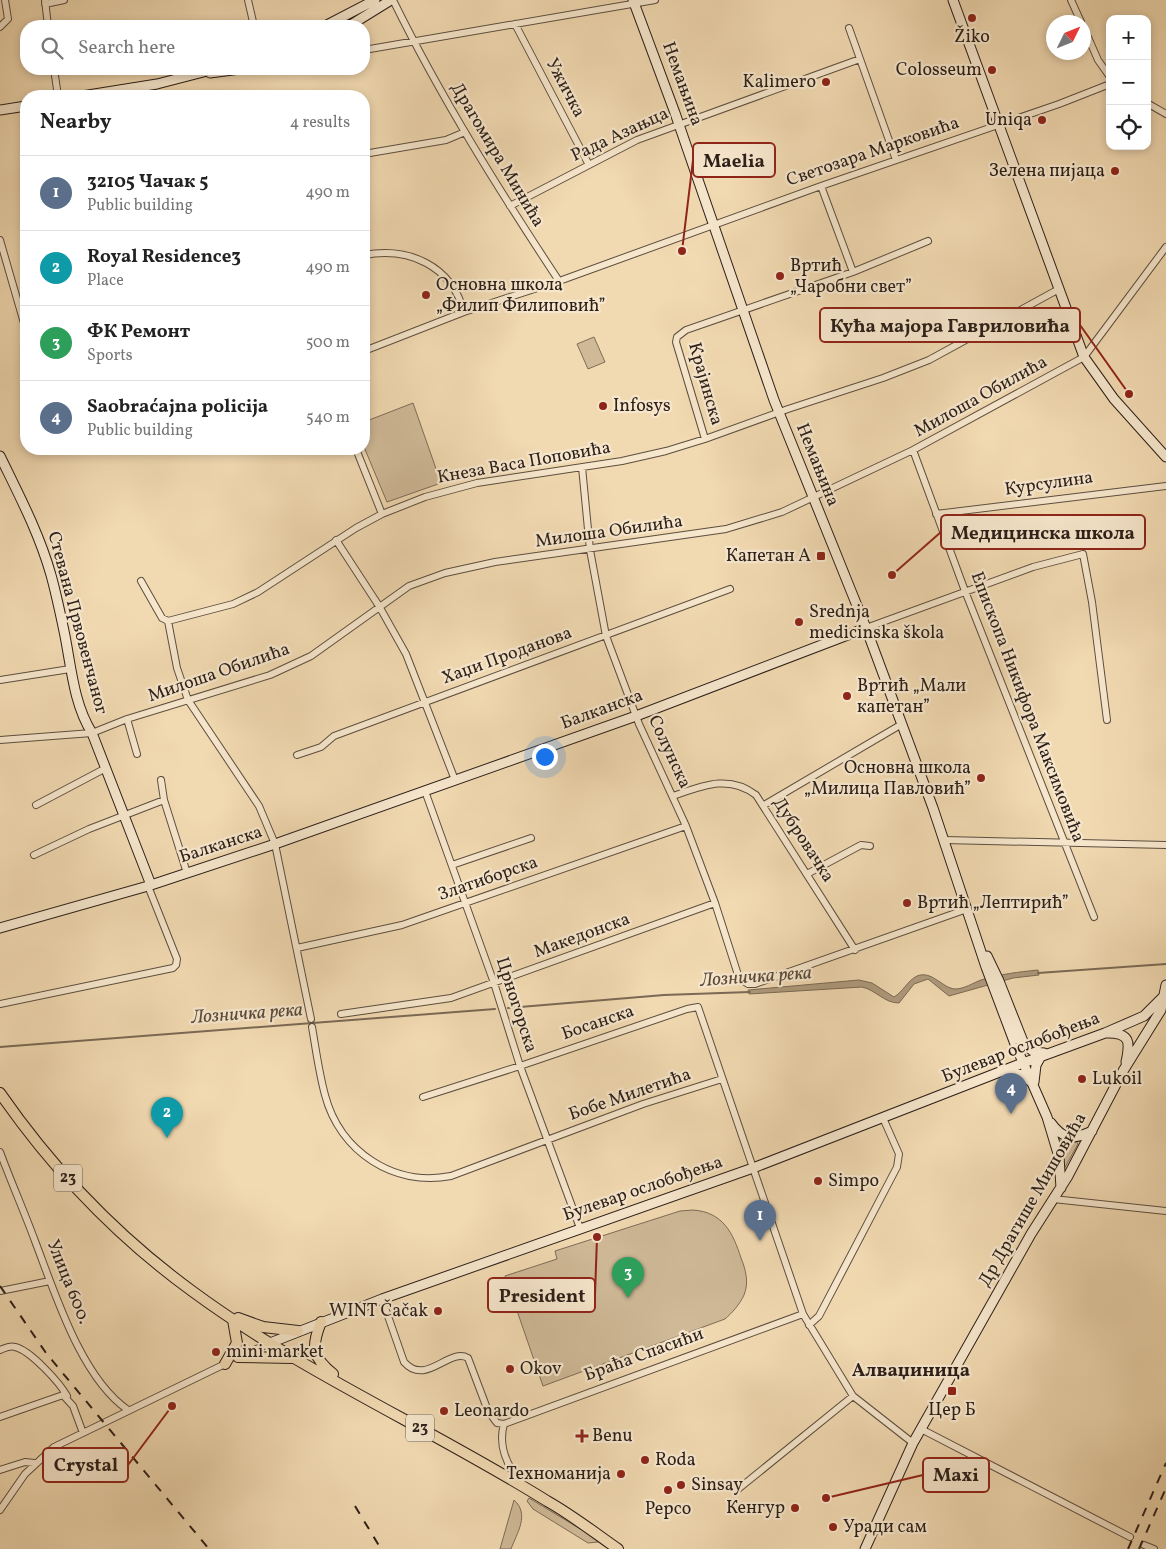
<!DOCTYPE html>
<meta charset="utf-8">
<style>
body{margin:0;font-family:Vollkorn,serif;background:#f2f2f2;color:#222}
.controls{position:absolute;right:15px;top:15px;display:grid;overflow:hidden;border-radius:10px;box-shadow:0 2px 8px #0003}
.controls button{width:45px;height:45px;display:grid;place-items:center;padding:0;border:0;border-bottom:1px solid #e0e0e0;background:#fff;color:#222;font:25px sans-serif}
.compass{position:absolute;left:1046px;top:15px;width:45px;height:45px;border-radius:50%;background:#fff;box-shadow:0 2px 8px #0003;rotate:47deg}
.you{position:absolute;left:544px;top:756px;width:18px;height:18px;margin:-12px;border:4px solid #fff;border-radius:50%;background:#1a73e8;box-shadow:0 0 0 8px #1a73e833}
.badge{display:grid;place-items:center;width:32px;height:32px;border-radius:50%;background:#d93025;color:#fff;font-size:16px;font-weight:700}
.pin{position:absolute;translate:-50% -41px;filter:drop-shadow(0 1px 2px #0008)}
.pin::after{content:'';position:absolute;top:26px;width:18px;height:15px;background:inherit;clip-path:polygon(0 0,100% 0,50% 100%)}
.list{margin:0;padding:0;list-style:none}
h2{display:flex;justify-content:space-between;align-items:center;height:65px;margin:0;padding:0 20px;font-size:21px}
h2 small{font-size:16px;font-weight:400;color:#767676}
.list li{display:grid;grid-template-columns:32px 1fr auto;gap:15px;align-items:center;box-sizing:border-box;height:75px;padding:0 20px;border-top:1px solid #e0e0e0}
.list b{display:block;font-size:19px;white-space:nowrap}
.list p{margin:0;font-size:16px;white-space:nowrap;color:#767676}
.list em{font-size:16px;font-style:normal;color:#767676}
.icon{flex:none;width:28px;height:28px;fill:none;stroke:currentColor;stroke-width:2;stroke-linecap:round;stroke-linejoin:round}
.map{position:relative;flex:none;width:1166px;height:1549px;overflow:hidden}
.search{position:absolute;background:#fff;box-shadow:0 2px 8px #0003;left:20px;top:20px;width:350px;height:55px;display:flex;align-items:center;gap:12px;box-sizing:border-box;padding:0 18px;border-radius:20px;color:#767676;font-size:19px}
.panel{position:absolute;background:#fff;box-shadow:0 2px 8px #0003;left:20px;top:90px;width:350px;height:365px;border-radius:20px}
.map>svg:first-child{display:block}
</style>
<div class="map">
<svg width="1166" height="1549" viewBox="0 0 1166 1549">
<rect width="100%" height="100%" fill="#f1d9b1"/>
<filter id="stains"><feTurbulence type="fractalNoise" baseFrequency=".004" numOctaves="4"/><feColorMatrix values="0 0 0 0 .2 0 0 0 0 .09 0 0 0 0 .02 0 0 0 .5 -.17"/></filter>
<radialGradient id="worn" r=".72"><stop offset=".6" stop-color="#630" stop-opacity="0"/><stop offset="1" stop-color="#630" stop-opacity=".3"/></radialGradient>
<path fill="#cfb997" stroke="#7d6c58" d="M594 337 605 362 588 369 577 344Z
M413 403 441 483 387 502 364 447V422Z
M1058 1139 1066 1144 1076 1141 1078 1144 1064 1169Z
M693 1210C723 1212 733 1233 741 1258 746 1270 749 1283 744 1295 740 1304 732 1313 725 1319L543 1386 505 1276 557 1259 555 1251 680 1211Z
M529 1498 597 1539 598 1542 588 1543 533 1509 527 1501Z
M514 1500C530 1514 517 1533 511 1549H500Z"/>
<path fill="#ae9a7d" stroke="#7a6955" d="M1038 970 1039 975 1013 978 949 996 928 979 914 984 899 1003C884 1003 876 990 862 987L749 994 748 990 859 980 872 983 894 997C903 992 907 981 917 976 932 970 942 988 955 989 964 989 973 983 981 980 1000 974 1019 972 1038 970Z"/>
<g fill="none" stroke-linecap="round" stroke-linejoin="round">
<path stroke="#7a6955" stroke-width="2" d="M1038 973 1166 964
M508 1008 664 995 750 992
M0 1047 495 1009"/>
<g stroke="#5c4e3f" stroke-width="8">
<path id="street" d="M45 0 48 26
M248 0 254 26
M393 0C441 98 499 190 559 281
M1071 0 1081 22
M45 4 64 0
M515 24 589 165
M0 27 8 19 5 0
M849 28 896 160
M1084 28 1098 60 1110 77
M364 50 655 0
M54 69 58 96
M1147 103 1166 114
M364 154 446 140 465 132
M821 186 853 272
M510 206 637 140 860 59
M0 240 26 330
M364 255C409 247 451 265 464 312
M364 351 464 312 562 280 821 186 1059 104 1110 84
M705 439 676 342 677 337 686 330 853 272 928 241
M356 449 382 514
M913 450 965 591 1094 917
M582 467 590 550 606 636 639 724 686 826 715 903 739 978 748 984H755L967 909
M936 514 1166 486
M336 540 379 606 406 654 455 780
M141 581 162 618 168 621 233 604 258 592 356 528 382 514 425 497 477 483 622 461 666 451 705 439 788 409 883 378 929 360 1059 289
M168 621 177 668 188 700 259 806 275 844 311 1019
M866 628 1033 567 1083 554 1092 602 1107 720
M0 680 70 669
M127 719 137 754
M0 740 92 733 127 719 270 675 311 656 409 586 445 573 495 562 726 529 782 512 913 450 1084 357 1166 247
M297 755 321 747 334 736 730 589
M161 780 164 800 187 873
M425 791 494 983 520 1066 580 1228
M673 796C702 786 729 774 756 795L855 950
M36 805 106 768
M764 805 902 724
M944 840 1166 845
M34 855 89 829 164 800
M452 865 531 838
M807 874 861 845 870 846
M297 948 402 925 686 826
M0 1004 173 968 176 965 177 959 148 886
M341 1014 451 998 715 903
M312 1027C316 1050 319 1073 325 1095 340 1152 394 1187 451 1176L643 1104 722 1079
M423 1097 520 1066 687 1009 698 1007 803 1314 853 1396 913 1443
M0 1152C11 1182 24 1211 35 1241 55 1293 81 1378 128 1410
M1053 1199 1166 1211
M0 1291 50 1281
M382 1299 404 1362C426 1387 449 1347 468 1358L488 1411 497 1423 504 1424 803 1314
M809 1325 819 1316 897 1167 899 1154 883 1118
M0 1350C5 1348 10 1345 15 1347 30 1350 60 1383 67 1396
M243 1355 270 1343
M0 1417 63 1395 73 1406 83 1433
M504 1424C498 1445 507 1466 521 1483
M921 1429 1130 1537
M0 1470 25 1462 34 1463
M737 1490 853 1396
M0 1510 25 1474 54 1447 227 1363
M1144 1545 1154 1549"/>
</g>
<g stroke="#2b1f19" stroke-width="11">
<path id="secondary" d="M633 0 675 113 774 400 866 628 933 808 986 967 1015 1044 1047 1117 1059 1157 1061 1188
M953 0 1084 357 1114 399 1166 457
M325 26 375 0
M349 26 391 0
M210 73 240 69
M82 96 157 84 215 69
M0 110 26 106
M0 456C19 495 39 533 51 575 56 593 60 612 64 631 71 664 73 703 92 733L151 885
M0 928 148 886 275 844 636 716 866 628
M987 956 999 981 1024 1044 1034 1052 1044 1053
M1108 1033C1131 1033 1130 1043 1126 1062
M1004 1072 1023 1075 1032 1083
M1034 1082 1036 1065 1041 1056
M1051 1123C1063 1140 1074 1140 1092 1131
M270 1343 382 1299 753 1168 1015 1066 1105 1033 1144 1016 1164 996
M865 1549 913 1443 1031 1234 1068 1176 1123 1071 1161 1010 1166 985"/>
</g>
<g stroke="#2b1f19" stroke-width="12">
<path id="primary" d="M0 1093C52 1168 118 1237 192 1291 303 1373 430 1428 547 1501 572 1515 595 1533 618 1549
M238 1318 263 1327 298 1331
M321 1322C311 1347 312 1357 333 1374
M238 1357 292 1358
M225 1364 237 1343 233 1320"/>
</g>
<use href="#street" stroke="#f6e6cc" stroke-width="6"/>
<use href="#secondary" stroke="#f6e6cc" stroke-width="9"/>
<use href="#primary" stroke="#f1d9b1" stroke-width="10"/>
<path stroke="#2b1f19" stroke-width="2" stroke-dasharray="9 9" stroke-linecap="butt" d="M0 1286 46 1353 209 1549
M355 1506 381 1549
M1128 1549 1166 1463
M1139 1549 1166 1488"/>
</g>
<g fill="#8f2418" stroke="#f6e6cc" stroke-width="2">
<circle cx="972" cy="18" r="5"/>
<circle cx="992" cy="70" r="5"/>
<circle cx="826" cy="82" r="5"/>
<circle cx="1042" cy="120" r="5"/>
<circle cx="1115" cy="171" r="5"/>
<circle cx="780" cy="276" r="5"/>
<circle cx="426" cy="295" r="5"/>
<circle cx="603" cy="406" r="5"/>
<rect x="816" y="551" width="10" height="10" rx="2.5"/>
<circle cx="799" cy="622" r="5"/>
<circle cx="847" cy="696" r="5"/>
<circle cx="981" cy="778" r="5"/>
<circle cx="907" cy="903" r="5"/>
<circle cx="1082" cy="1079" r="5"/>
<circle cx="818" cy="1181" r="5"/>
<circle cx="438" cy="1311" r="5"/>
<circle cx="216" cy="1352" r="5"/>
<circle cx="510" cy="1369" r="5"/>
<rect x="947" y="1386" width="10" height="10" rx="2.5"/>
<circle cx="444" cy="1411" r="5"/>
<path d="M579.5 1428.5h5v5h5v5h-5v5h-5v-5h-5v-5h5z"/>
<circle cx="645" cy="1460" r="5"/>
<circle cx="621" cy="1474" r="5"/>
<circle cx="681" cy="1485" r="5"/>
<circle cx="668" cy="1490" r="5"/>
<circle cx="795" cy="1508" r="5"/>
<circle cx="833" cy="1527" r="5"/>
</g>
<g text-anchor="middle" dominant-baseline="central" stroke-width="4.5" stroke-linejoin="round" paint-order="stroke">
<g fill="#f6e6cc" stroke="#685b4f" stroke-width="1">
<rect x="54" y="1164.5" width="28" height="27" rx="4"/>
<rect x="406" y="1414.5" width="28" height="27" rx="4"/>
</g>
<g font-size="16" font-weight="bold" fill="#2b1f19">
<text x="68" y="1178">23</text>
<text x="420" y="1428">23</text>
</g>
<g font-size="18" fill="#2b1f19" stroke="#f6e6cc" text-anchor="start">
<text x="972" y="37" text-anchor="middle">Žiko</text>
<text x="982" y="70" text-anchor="end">Colosseum</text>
<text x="816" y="82" text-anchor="end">Kalimero</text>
<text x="1032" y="120" text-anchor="end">Uniqa</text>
<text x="1105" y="171" text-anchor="end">Зелена пијаца</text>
<text x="790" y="266">Вртић<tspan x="790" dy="21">„Чаробни свет”</tspan></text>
<text x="436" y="285">Основна школа<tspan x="436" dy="21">„Филип Филиповић”</tspan></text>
<text x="613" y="406">Infosys</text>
<text x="811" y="556" text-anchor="end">Капетан А</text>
<text x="809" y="612">Srednja<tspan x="809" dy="21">medicinska škola</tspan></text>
<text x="857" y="686">Вртић „Мали<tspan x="857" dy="21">капетан”</tspan></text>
<text x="971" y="768" text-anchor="end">Основна школа<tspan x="971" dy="21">„Милица Павловић”</tspan></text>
<text x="917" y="903">Вртић „Лептирић”</text>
<text x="1092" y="1079">Lukoil</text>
<text x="828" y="1181">Simpo</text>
<text x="428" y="1311" text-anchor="end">WINT Čačak</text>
<text x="226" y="1352">mini market</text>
<text x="520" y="1369">Okov</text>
<text x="952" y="1410" text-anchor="middle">Цер Б</text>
<text x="454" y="1411">Leonardo</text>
<text x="592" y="1436">Benu</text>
<text x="655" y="1460">Roda</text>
<text x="611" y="1474" text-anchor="end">Техноманија</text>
<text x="691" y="1485">Sinsay</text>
<text x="785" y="1508" text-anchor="end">Кенгур</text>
<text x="668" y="1509" text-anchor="middle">Pepco</text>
<text x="843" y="1527">Уради сам</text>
</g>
<g font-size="18" fill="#2b1f19" stroke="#f6e6cc">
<text transform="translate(682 84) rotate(70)">Немањина</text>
<text transform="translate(565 88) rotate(62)">Ужичка</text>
<text transform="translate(620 135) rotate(-25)">Рада Азањца</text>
<text transform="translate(873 152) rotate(-19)">Светозара Марковића</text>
<text transform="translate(497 155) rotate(59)">Драгомира Минића</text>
<text transform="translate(705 384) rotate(74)">Крајинска</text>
<text transform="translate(981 397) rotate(-29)">Милоша Обилића</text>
<text transform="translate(524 463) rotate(-10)">Кнеза Васа Поповића</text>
<text transform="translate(817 465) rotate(68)">Немањина</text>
<text transform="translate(1049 484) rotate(-8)">Курсулина</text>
<text transform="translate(609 532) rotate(-8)">Милоша Обилића</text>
<text transform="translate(77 623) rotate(75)">Стевана Првовенчаног</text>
<text transform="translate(507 656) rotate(-20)">Хаџи Проданова</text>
<text transform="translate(219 673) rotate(-19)">Милоша Обилића</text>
<text transform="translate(1027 707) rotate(69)">Епископа Никифора Максимовића</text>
<text transform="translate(602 710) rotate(-20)">Балканска</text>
<text transform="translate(669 752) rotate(65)">Солунска</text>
<text transform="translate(803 840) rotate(57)">Дубровачка</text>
<text transform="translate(221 845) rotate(-18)">Балканска</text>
<text transform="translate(488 879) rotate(-19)">Златиборска</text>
<text transform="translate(582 936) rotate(-20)">Македонска</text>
<text transform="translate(516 1005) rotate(72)">Црногорска</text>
<text transform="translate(598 1023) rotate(-19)">Босанска</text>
<text transform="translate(1021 1048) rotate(-21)">Булевар ослобођења</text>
<text transform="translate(630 1095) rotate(-19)">Бобе Милетића</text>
<text transform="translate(643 1189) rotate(-19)">Булевар ослобођења</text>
<text transform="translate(1033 1200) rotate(-60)">Др Драгише Мишовића</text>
<text transform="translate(68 1282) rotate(68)">Улица 600.</text>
<text transform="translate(644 1355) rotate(-20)">Браћа Спасићи</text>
</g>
<g font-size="19" font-style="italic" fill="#594a3c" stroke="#f6e6cc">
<text transform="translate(756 977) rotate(-4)">Лозничка река</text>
<text transform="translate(247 1014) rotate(-4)">Лозничка река</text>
</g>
<g font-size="19" font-weight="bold" fill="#2b1f19" stroke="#f6e6cc">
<text x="911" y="1371">Алваџиница</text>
</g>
</g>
<path fill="none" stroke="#8f2418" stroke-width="2" d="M682 251L693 160M1129 394L1080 325M892 575L941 532M597 1237L595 1295M172 1406L128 1465M826 1498L923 1475"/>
<g fill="#8f2418" stroke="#f6e6cc" stroke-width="2">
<circle cx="682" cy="251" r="5"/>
<circle cx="1129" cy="394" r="5"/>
<circle cx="892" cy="575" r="5"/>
<circle cx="597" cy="1237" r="5"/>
<circle cx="172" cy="1406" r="5"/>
<circle cx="826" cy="1498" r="5"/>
</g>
<g fill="#f6e6cc" stroke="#8f2418" stroke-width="2">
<rect x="693" y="143" width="82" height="34" rx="5"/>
<rect x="820" y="308" width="260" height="34" rx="5"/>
<rect x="941" y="515" width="204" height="34" rx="5"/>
<rect x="488" y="1278" width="107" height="34" rx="5"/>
<rect x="43" y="1448" width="85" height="34" rx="5"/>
<rect x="923" y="1458" width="66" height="34" rx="5"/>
</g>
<g font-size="19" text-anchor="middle" font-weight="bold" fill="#2b1f19">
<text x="734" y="167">Maelia</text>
<text x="950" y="332">Кућа мајора Гавриловића</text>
<text x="1043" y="539">Медицинска школа</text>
<text x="542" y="1302">President</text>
<text x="86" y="1471">Crystal</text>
<text x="956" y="1481">Maxi</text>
</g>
<rect width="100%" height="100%" filter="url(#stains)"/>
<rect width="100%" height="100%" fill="url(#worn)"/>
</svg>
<div class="controls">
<button>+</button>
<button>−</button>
<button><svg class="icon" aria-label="locate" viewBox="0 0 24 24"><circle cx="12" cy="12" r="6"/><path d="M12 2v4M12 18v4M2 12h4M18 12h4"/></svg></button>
</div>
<svg class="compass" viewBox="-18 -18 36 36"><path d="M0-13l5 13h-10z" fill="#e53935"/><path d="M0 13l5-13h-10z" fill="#767676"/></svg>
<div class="you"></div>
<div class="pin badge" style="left:760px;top:1241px;background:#5c6f8a">1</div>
<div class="pin badge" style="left:167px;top:1138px;background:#0f9aa8">2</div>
<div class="pin badge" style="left:628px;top:1298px;background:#2e9e5b">3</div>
<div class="pin badge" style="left:1011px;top:1114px;background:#5c6f8a">4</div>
<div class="search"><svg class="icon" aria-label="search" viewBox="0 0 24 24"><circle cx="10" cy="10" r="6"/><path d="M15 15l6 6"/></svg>Search here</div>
<section class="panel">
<h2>Nearby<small>4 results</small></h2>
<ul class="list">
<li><span class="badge" style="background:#5c6f8a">1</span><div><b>32105 Чачак 5</b><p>Public building</p></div><em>490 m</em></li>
<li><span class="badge" style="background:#0f9aa8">2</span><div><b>Royal Residence3</b><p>Place</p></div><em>490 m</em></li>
<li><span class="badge" style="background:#2e9e5b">3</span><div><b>ФК Ремонт</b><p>Sports</p></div><em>500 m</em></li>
<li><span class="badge" style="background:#5c6f8a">4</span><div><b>Saobraćajna policija</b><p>Public building</p></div><em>540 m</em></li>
</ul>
</section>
</div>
